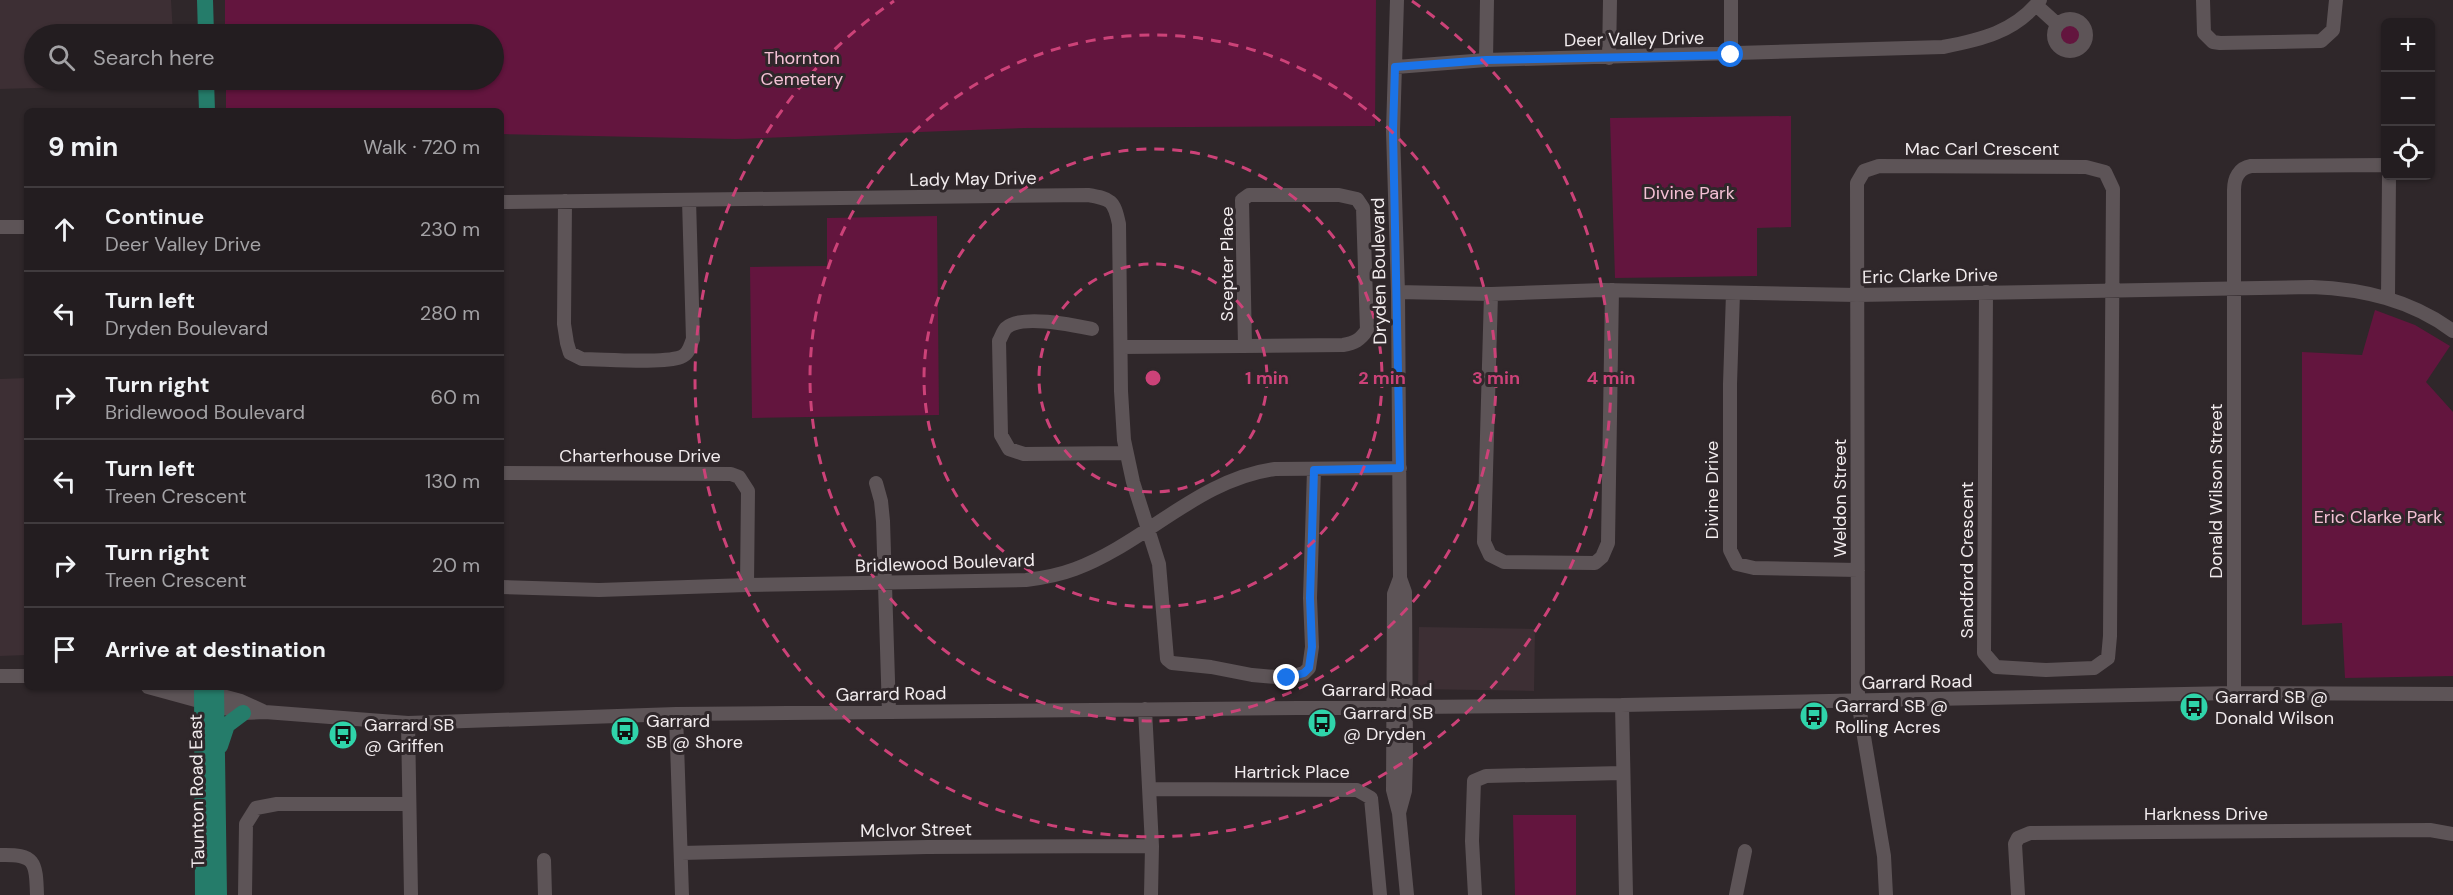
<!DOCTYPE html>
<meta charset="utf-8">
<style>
body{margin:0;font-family:"DM Sans",sans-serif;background:#2f2a2d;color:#f1f3f6}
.controls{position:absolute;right:18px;top:18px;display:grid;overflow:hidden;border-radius:9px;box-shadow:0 2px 4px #0004}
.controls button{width:54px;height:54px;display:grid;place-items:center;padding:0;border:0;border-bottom:2px solid #403b3e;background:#231d20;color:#f1f3f6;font:30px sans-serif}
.stop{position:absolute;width:18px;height:18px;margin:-14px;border:4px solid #1a73e8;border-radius:50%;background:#fff}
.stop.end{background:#1a73e8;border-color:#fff;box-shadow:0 2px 6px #0008}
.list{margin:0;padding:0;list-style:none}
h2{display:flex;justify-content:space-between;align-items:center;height:78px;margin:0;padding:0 24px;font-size:26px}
h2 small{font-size:20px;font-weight:400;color:#a3a2a5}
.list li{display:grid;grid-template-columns:39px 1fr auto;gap:18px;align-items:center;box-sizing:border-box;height:84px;padding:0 24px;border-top:2px solid #403b3e}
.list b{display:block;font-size:22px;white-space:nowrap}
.list p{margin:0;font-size:20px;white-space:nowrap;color:#a3a2a5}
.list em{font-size:20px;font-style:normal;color:#a3a2a5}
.icon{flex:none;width:33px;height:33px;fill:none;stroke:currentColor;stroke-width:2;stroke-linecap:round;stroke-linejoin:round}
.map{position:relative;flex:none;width:2453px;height:895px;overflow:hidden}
.search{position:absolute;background:#231d20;box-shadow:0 2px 4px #0004;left:24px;top:24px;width:480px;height:66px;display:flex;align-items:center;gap:15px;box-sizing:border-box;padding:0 21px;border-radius:33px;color:#a3a2a5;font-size:22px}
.panel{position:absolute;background:#231d20;box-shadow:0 2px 4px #0004;left:24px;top:108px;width:480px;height:582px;border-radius:9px}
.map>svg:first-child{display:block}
</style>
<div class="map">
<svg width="2453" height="895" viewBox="0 0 2453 895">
<rect width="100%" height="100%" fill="#2f272a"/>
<path fill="#3d2f34" d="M0 0H171L173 34H34V80H174V84L0 89Z
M27 378V655L0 656V379Z
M1419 627 1535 629 1534 691 1418 689Z"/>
<path fill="#63153e" d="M225 0H1376L1375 126 1025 128 736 139 501 134V111H226V80H494V34H225Z
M2058 35a12 12 0 1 1 24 0a12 12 0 1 1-24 0Z
M1791 116V227L1757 228V276L1615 278 1610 118Z
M937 216 939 415 752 418 750 267 827 266V218Z
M2375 310 2415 325 2450 346 2426 382 2453 412V676L2345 678 2342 623 2302 625V352L2362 355Z
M1513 815H1576V895H1515Z"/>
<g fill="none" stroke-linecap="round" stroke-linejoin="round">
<path stroke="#5d5457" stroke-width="14" d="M1397 0 1393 131 1398 292 1400 578 1405 592 1406 759 1405 791 1399 813
M2203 0 2204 33 2213 42 2220 43 2321 41 2333 30 2336 0
M2036 5 2057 24
M2054 35a16 16 0 1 1 32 0a16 16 0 1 1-32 0Z
M1731 55V0
M1609 58 1610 0
M1486 60 1487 0
M1396 67 1486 60 1943 47C1980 40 2015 32 2040 0
M565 201 564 324 567 343 570 353 582 359C604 359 662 364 681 357 689 354 690 346 693 339L689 200
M501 202 1088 195C1111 199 1114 200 1119 224L1121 391 1124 440 1133 482 1159 564 1167 659 1172 663 1211 667 1252 675 1287 678 1304 673 1309 668 1312 647 1310 598 1314 470
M0 227H27
M1398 292 1491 294 1603 290 1857 295 2312 287C2363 289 2411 300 2453 331
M1733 293 1730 384V550L1737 564 1754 568 1858 570
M1491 294 1484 542 1490 555 1504 562 1595 563 1602 557 1608 543 1612 290
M2388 298 2389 176
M1092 329C1073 325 1021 314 1006 328 1003 331 1001 338 999 341L1001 435 1009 449 1024 454 1126 453
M1121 347 1343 345C1355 343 1360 340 1367 330L1363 208 1357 199 1339 195H1249L1242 200 1245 345
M501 473 731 474 739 477 748 491 747 585
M876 483 881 501 883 521 889 712
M1400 578 1394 594 1393 790 1399 813 1407 895
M501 587 599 590 747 585 1026 580C1043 578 1059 575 1075 569 1145 543 1199 479 1275 469L1400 468
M0 676H27
M148 687 243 713 265 712 408 723 676 714 1622 705 2234 693 2453 694
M189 687 241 701 263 711
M2234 693V190C2234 178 2239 168 2251 166L2386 165
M1622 705 1626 895
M1145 709 1152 846 1151 895
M676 714 682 895
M408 723 411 895
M1149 789 1357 790 1371 798 1380 895
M681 853 927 847 1152 846
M0 855C35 854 36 861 37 895
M544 860 545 895
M245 895 246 824 256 808 277 804H409
M1475 895 1472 841 1474 781 1486 776 1622 773
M1736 895 1745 851
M1886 895 1884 856 1858 701 1857 183 1864 171 1879 166 2086 167 2105 172 2113 189 2110 636 2108 658 2094 668 2046 670 1996 667 1984 653 1986 292
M2018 895 2015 844 2018 838 2030 833 2430 830 2453 834"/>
<path stroke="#257c6a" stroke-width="16" d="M205 0 206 34
M206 80 207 111
M202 687 203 895
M216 687 219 895
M220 746 227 725 243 713"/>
</g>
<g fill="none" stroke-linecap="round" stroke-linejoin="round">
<path stroke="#1a73e8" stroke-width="8" d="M1287 678 1304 673 1309 668 1312 647 1310 598 1314 470 1400 468 1393 131 1395 67 1486 60 1731 55"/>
</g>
<g fill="none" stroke="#cc4278" stroke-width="3" stroke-dasharray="10 8">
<circle cx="1153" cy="378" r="114"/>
<circle cx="1153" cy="378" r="229"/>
<circle cx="1153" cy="378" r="343"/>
<path d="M1412 1A458 458 0 1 1 894 1"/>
</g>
<defs>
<g id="bus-disc" transform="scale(1.5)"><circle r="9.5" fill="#2fd4aa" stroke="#2f272a"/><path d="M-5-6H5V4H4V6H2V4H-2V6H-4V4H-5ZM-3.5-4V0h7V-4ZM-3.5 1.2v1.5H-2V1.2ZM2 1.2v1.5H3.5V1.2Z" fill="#111"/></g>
</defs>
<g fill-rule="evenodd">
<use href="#bus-disc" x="2194" y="707"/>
<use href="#bus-disc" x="1814" y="716"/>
<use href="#bus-disc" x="1322" y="723"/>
<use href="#bus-disc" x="625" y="731"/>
<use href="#bus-disc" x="343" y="735"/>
</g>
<g text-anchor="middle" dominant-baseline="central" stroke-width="6" stroke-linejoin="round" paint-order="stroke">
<g font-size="18" fill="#f2ecee" stroke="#2f272a">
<text transform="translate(1634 39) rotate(-1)">Deer Valley Drive</text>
<text x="1982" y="149">Mac Carl Crescent</text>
<text transform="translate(973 179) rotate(-1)">Lady May Drive</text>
<text transform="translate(1227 264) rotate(-90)">Scepter Place</text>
<text transform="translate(1379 271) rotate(-91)">Dryden Boulevard</text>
<text transform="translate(1930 276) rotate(-1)">Eric Clarke Drive</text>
<text x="640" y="456">Charterhouse Drive</text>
<text transform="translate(1712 490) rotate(-90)">Divine Drive</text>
<text transform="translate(2216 491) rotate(-90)">Donald Wilson Street</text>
<text transform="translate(1840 498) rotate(-90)">Weldon Street</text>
<text transform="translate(1967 560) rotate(-90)">Sandford Crescent</text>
<text transform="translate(945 563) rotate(-2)">Bridlewood Boulevard</text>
<text transform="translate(1917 682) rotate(-1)">Garrard Road</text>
<text x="1377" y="690">Garrard Road</text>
<text transform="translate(891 694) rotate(-1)">Garrard Road</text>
<text x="1292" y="772">Hartrick Place</text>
<text transform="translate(197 791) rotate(-91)">Taunton Road East</text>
<text x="2206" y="814">Harkness Drive</text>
<text transform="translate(916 830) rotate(-1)">McIvor Street</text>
</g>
<g font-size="18" fill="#f4c1d5" stroke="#2f272a">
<text x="802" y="58">Thornton<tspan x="802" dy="21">Cemetery</tspan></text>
<text x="1689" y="193">Divine Park</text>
<text x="2378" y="517">Eric Clarke Park</text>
</g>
<g font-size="18" fill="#f2ecee" stroke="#2f272a" text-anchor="start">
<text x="2215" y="697">Garrard SB @<tspan x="2215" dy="21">Donald Wilson</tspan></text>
<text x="1835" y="706">Garrard SB @<tspan x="1835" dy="21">Rolling Acres</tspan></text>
<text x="1343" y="713">Garrard SB<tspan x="1343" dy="21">@ Dryden</tspan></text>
<text x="646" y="721">Garrard<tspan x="646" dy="21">SB @ Shore</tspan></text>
<text x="364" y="725">Garrard SB<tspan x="364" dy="21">@ Griffen</tspan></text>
</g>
</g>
<circle cx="1153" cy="378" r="9" fill="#cc4278" stroke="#2f272a" stroke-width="3"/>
<g font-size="18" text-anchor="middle" font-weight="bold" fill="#cc4278" stroke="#2f272a" stroke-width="6" stroke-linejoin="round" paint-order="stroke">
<text x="1267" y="384">1 min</text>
<text x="1382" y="384">2 min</text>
<text x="1496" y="384">3 min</text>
<text x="1611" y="384">4 min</text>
</g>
</svg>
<div class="controls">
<button>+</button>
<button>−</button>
<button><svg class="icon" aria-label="locate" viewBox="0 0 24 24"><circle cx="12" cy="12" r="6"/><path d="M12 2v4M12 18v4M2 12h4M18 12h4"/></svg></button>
</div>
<div class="stop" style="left:1731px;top:55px"></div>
<div class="stop end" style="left:1287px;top:678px"></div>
<div class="search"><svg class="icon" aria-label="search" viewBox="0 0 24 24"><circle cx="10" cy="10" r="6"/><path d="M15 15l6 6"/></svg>Search here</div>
<section class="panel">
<h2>9 min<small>Walk · 720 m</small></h2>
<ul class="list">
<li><svg class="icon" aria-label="ahead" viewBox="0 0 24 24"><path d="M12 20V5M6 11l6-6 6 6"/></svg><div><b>Continue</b><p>Deer Valley Drive</p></div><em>230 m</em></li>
<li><svg class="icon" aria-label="left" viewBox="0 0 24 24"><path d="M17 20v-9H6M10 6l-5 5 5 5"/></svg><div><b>Turn left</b><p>Dryden Boulevard</p></div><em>280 m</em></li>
<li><svg class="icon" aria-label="right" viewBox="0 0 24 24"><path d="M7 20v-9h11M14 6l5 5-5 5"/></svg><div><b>Turn right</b><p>Bridlewood Boulevard</p></div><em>60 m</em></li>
<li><svg class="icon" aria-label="left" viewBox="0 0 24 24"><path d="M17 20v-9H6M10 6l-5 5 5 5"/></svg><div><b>Turn left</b><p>Treen Crescent</p></div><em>130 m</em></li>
<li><svg class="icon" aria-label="right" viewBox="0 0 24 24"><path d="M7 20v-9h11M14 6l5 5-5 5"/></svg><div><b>Turn right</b><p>Treen Crescent</p></div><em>20 m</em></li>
<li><svg class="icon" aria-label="arrive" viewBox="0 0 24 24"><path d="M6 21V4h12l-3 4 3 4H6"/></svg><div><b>Arrive at destination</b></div></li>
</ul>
</section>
</div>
